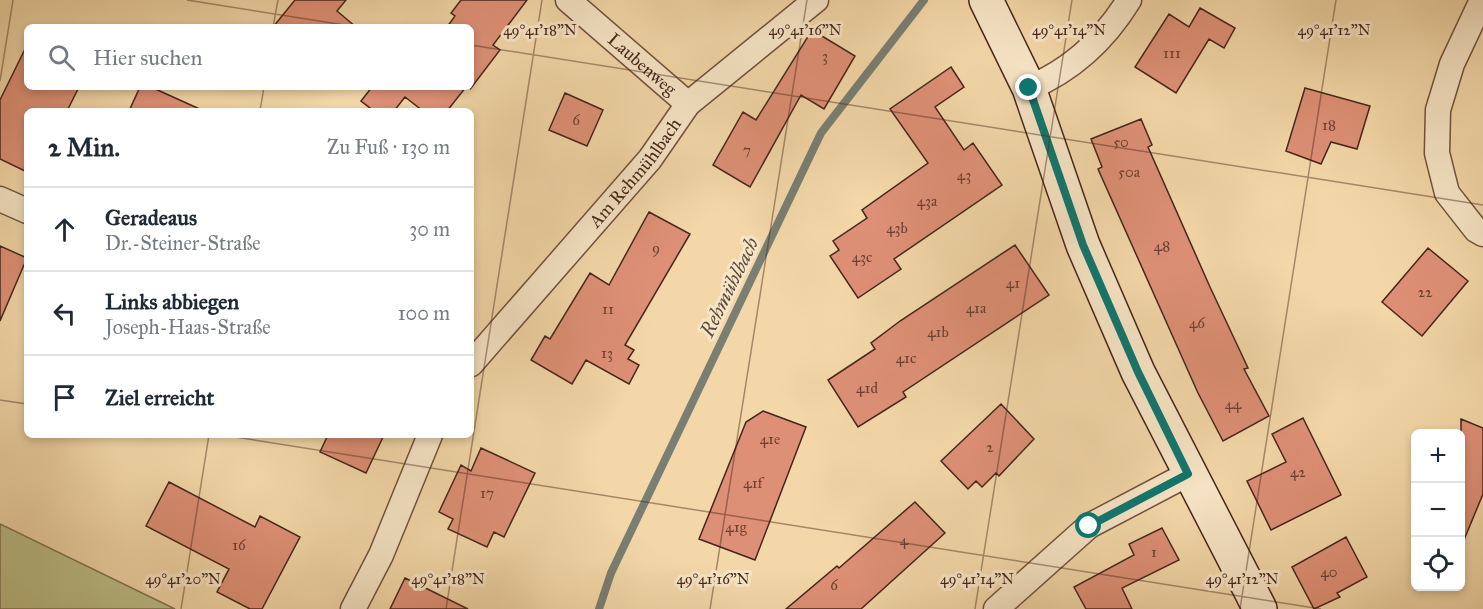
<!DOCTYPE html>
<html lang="de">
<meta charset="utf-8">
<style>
body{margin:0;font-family:"IM FELL Great Primer",serif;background:#f2f2f3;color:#1f2937}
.controls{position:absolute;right:18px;bottom:18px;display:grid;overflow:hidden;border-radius:9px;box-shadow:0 3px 9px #0003}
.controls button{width:54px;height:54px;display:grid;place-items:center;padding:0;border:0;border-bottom:2px solid #e0e1e3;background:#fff;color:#1f2937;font:30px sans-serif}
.stop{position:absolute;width:18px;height:18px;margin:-14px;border:4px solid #0f766e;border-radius:50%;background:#fff}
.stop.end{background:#0f766e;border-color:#fff;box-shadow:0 2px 6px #0008}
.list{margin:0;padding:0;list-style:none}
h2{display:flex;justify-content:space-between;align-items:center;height:78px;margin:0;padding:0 24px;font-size:26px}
h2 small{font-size:20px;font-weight:400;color:#747a83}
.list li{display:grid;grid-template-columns:39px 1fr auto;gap:18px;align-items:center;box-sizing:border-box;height:84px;padding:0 24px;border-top:2px solid #e0e1e3}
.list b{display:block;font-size:22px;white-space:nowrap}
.list p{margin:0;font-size:20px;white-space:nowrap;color:#747a83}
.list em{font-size:20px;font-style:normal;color:#747a83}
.icon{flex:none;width:33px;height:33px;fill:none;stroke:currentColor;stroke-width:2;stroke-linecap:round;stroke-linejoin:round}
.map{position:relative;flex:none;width:1483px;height:609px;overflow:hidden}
.search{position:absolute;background:#fff;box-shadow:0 3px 9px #0003;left:24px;top:24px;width:450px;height:66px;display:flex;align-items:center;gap:15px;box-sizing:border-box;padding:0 21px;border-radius:9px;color:#747a83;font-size:22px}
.panel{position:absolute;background:#fff;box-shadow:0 3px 9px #0003;left:24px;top:108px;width:450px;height:330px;border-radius:9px}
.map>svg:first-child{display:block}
</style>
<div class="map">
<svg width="1483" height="609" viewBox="0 0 1483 609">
<rect width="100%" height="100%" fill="#f3d7a8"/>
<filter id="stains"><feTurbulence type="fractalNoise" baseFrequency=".00333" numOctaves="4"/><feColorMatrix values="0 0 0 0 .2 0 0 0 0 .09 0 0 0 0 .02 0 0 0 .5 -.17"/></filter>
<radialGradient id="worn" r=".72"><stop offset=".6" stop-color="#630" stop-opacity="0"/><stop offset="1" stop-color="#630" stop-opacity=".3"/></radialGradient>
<path fill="#bcbe86" stroke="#817250" stroke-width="1.5" d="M0 524 175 609H0Z"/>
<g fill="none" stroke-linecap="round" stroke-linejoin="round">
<path stroke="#7a7e73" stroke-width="8" d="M599 609 611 573 821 133 924 0"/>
</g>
<path fill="#de9076" stroke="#46261a" stroke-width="1.5" d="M295 0H346L337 11 356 27H273Z
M461 0H527L493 45 500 50 471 88V27H447L455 16 451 13Z
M1200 8 1235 28 1224 48 1209 39 1176 93 1135 67 1169 14 1189 27Z
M812 30 855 56 824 109 801 95 750 187 713 165 743 112 756 120Z
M27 45V87H79L67 111H27V172L0 159V100Z
M951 67 964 87 935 107 964 150 973 143 1002 185 894 259 901 269 858 298 830 256 839 250 833 241 867 218 862 210 928 163 890 109Z
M140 87H151L204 111H129Z
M372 87H466L447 111H423L405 97 394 111H374L361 101Z
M1305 88 1370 106 1357 149 1331 142 1321 164 1286 151Z
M565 93 603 110 587 146 549 130Z
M1141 119 1152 145 1148 147 1210 287 1248 368 1244 369 1269 416 1223 441 1198 393 1098 169 1102 167 1091 139Z
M649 212 690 234 625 345 634 350 628 359 639 365 629 384 586 360 572 384 531 360 545 336 550 339 590 273 609 285Z
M1015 245 1049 295 903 392 906 397 858 427 828 380 875 349 871 343 900 321Z
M0 246 27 258 0 321Z
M1428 248 1468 281 1422 336 1382 302Z
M1001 404 1034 439 999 476 996 473 982 487 976 481 968 489 941 461Z
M763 411 806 427 755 560 699 539 746 422Z
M1303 418 1341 495 1271 530 1247 481 1286 462 1272 434Z
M1461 419 1483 428V494L1461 547Z
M328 435H384L366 473 320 452Z
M481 448 535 473 504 537 494 532 487 547 448 529 453 519 439 512 461 465 471 471Z
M169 482 255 527 260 516 300 537 262 609H250L217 592 229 569 146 526Z
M915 502 945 533 861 609H786L837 566 839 568Z
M1162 528 1179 560 1122 588 1132 609H1086L1074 587 1134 555 1129 544Z
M1346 537 1367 577 1337 593 1340 597 1314 609 1292 567Z
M405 578 468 609H390Z"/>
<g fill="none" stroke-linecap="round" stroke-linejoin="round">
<g stroke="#71523e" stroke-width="27">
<g id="street">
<path id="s1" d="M568 0 688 104"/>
<path d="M1482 0 1452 64 1438 110 1437 153 1447 193 1476 230 1483 234"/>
<path d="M1029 88C1072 70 1105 39 1129 0"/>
<path d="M0 199 27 211"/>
<path id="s2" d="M471 364 650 159 688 104 816 0"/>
<path d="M353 609 381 555 430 435"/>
<path d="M996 609 1089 526 1188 474"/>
</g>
</g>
<g stroke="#46261a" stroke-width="36">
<path id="secondary" d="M986 0 1029 88 1083 245 1138 372 1260 609"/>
</g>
<use href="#street" stroke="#f7e5c6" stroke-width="24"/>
<use href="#secondary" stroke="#f7e5c6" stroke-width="33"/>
</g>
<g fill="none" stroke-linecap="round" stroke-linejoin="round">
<path stroke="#0f766e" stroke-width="8" d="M1029 88 1083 245 1138 372 1188 474 1089 526"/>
</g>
<path fill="none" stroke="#46261a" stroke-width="1.5" stroke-opacity="0.45" d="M187 0 357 27M273 27 278 0M471 45 1483 205M0 81 13 0M260 111 264 87M0 400 27 404M223 435 1321 609M181 609 209 435M446 609 542 0M710 609 807 0M975 609 1072 0M1240 609 1336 0"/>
<g text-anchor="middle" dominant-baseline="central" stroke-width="6" stroke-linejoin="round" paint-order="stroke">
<g font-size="15" fill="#6c4031">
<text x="1172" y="53">111</text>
<text x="825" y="56">3</text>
<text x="576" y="120">6</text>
<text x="1329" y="125">18</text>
<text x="1121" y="142">50</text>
<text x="747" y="150">7</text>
<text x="1129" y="172">50a</text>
<text x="964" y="175">43</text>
<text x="927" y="201">43a</text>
<text x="897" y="228">43b</text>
<text x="1162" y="246">48</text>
<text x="656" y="248">9</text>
<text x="862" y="257">43c</text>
<text x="1013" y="283">41</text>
<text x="1425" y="292">22</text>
<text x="976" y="308">41a</text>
<text x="608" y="309">11</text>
<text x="1197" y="323">46</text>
<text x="938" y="332">41b</text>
<text x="607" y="353">13</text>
<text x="906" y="358">41c</text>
<text x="867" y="388">41d</text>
<text x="1233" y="404">44</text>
<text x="770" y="439">41e</text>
<text x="990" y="447">2</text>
<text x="1298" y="472">42</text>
<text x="753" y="483">41f</text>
<text x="487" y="493">17</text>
<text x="736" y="527">41g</text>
<text x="904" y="540">4</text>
<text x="239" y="545">16</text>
<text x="1154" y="552">1</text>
<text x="1329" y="572">40</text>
<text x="834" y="585">6</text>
</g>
<g font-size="18" fill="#46261a" stroke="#f7e5c6">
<text stroke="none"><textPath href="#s1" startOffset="98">Laubenweg</textPath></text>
<text stroke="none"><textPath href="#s2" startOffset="252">Am Rehmühlbach</textPath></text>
</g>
<g font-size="20" font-style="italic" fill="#5c4a3f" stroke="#f7e5c6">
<text transform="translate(729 287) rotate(-64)">Rehmühlbach</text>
</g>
</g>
<g font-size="15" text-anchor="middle" fill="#46261a" stroke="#f7e5c6" stroke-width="6" stroke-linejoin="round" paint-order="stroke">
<text x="540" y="35">49°41'18"N</text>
<text x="805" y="35">49°41'16"N</text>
<text x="1069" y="35">49°41'14"N</text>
<text x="1334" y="35">49°41'12"N</text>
<text x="183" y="584">49°41'20"N</text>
<text x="448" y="584">49°41'18"N</text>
<text x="713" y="584">49°41'16"N</text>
<text x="977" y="584">49°41'14"N</text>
<text x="1242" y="584">49°41'12"N</text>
</g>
<rect width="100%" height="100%" filter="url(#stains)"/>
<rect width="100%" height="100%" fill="url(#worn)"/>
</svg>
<div class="controls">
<button>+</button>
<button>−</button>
<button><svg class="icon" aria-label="locate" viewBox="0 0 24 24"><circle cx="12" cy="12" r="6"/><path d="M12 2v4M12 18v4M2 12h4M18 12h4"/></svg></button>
</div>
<div class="stop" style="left:1089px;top:526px"></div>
<div class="stop end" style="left:1029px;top:88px"></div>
<div class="search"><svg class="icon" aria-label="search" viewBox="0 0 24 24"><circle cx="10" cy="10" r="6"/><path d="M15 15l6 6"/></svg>Hier suchen</div>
<section class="panel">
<h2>2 Min.<small>Zu Fuß · 130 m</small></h2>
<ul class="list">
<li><svg class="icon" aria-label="ahead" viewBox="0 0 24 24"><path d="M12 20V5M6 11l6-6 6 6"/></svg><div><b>Geradeaus</b><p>Dr.-Steiner-Straße</p></div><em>30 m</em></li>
<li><svg class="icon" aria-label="left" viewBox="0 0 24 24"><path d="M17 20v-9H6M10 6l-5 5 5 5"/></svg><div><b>Links abbiegen</b><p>Joseph-Haas-Straße</p></div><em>100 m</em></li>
<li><svg class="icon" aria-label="arrive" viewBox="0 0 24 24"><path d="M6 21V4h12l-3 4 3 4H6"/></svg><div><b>Ziel erreicht</b></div></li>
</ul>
</section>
</div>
